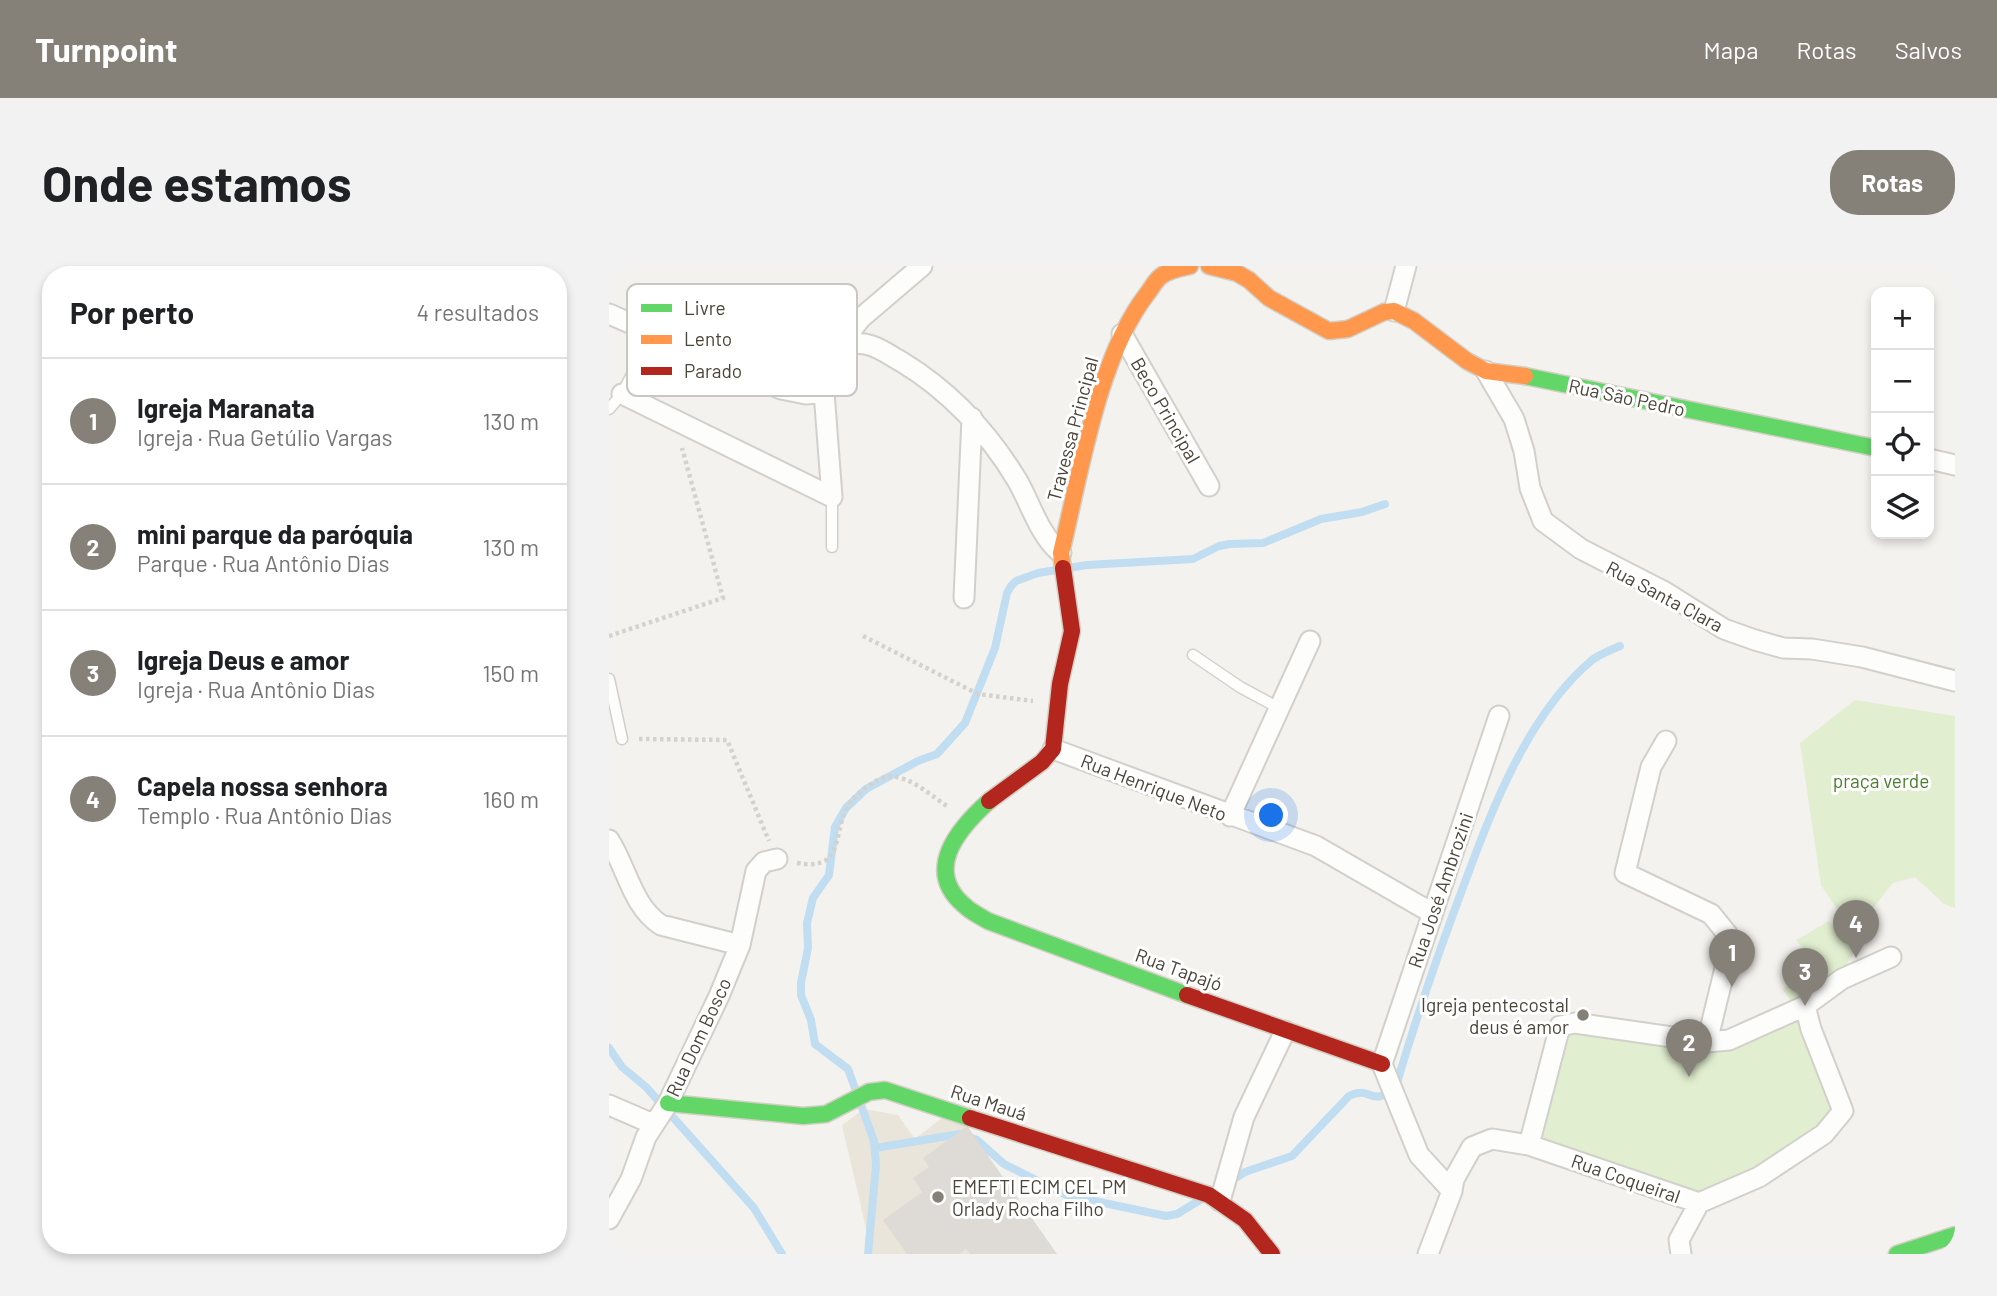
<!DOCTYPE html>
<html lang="pt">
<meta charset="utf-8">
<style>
body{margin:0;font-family:Barlow,sans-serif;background:#f2f2f2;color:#202124}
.controls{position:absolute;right:21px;top:21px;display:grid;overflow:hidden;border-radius:14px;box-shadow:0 4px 10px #0003}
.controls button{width:63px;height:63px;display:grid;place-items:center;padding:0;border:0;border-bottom:2px solid #e0e0e0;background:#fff;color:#202124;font:35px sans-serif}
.you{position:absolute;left:663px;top:550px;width:24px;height:24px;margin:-18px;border:5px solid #fff;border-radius:50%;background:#1a73e8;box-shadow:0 0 0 10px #1a73e833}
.badge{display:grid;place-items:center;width:46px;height:46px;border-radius:50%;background:#868178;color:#fff;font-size:23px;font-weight:700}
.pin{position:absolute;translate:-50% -58px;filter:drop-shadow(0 2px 4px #0008)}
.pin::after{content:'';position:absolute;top:37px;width:24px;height:21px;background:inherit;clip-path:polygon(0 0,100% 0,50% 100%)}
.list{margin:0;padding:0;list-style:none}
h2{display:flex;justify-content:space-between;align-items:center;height:91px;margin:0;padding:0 28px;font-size:30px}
h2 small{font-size:23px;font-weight:400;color:#757577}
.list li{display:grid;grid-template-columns:46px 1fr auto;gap:21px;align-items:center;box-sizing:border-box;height:126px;padding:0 28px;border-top:2px solid #e0e0e0}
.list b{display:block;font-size:26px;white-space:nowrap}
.list p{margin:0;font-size:23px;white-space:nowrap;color:#757577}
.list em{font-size:23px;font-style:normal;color:#757577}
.icon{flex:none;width:38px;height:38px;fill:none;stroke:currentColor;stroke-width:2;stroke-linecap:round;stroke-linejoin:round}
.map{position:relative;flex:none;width:1346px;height:988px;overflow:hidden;border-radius:28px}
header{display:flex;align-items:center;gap:42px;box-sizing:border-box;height:98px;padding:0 35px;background:#868178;color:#fff}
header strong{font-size:33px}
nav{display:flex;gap:38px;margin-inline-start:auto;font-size:24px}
.intro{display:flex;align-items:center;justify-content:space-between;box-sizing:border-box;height:168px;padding:0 42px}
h1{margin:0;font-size:49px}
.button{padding:18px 32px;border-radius:28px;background:#868178;color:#fff;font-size:24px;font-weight:700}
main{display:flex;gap:42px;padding:0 42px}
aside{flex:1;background:#fff;border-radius:28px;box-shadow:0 4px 10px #0003}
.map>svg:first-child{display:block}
</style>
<header>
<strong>Turnpoint</strong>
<nav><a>Mapa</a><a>Rotas</a><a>Salvos</a></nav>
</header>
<div class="intro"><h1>Onde estamos</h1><a class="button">Rotas</a></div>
<main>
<aside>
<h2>Por perto<small>4 resultados</small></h2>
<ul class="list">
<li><span class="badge">1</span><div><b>Igreja Maranata</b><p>Igreja · Rua Getúlio Vargas</p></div><em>130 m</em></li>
<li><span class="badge">2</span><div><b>mini parque da paróquia</b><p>Parque · Rua Antônio Dias</p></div><em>130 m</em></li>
<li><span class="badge">3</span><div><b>Igreja Deus e amor</b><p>Igreja · Rua Antônio Dias</p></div><em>150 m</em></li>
<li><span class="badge">4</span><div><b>Capela nossa senhora</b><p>Templo · Rua Antônio Dias</p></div><em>160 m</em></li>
</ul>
</aside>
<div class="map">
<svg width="1346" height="988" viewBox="0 0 1346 988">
<rect width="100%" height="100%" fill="#f4f2ee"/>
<path fill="#eae5da" d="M255 843 289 849 306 873 333 852 358 860 448 988H263L233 859Z"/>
<path fill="#e1eecf" d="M1246 434 1346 450V642L1335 638 1306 611 1284 617 1265 641 1236 655 1212 619 1191 477Z
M1220 655 1245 687 1235 702 1217 709 1187 674Z
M1195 687 1216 712 1203 727 1186 740 1173 723 1198 710 1188 695Z
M1193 750 1227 843 1212 864 1090 931 926 876 957 766 1122 780Z"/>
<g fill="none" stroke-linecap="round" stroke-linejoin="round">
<path stroke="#c0ddf1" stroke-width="8" d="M0 782 13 801 37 821 145 942 173 988
M266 882 351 868 368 874 395 898 457 929 557 950 568 948 591 934
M620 916 636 906 683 890 740 830C764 818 763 846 788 817 807 752 829 688 853 624 882 546 917 450 983 394 991 388 1002 384 1011 380
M259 988 267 899 265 875 239 803 206 778 202 754 192 729V717L199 682 198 657 204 632 220 609 226 561 237 542 257 523 309 495 328 488 356 457 386 382 398 327 402 320 407 315 429 307 478 299 584 293 610 280 621 278 654 277 712 253 753 246 776 238"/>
</g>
<path fill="#dedbd6" d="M358 860 448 988H361L357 983 350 988H298L274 954 313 926 304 912 320 901 314 892Z"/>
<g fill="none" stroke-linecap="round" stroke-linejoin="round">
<g stroke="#d2d0cb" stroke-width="13">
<path id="lane" d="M0 143 13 128 44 67
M223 281V231
M584 389 631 421 670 442
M0 413 13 473"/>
</g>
<g stroke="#d2d0cb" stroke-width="23">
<path id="street" d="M785 45 797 0
M0 48 172 123 197 128 215 126
M513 68 600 220
M240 78C261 74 275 86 293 96 342 126 379 166 408 214 422 238 430 269 452 287
M877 105 905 153 915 185 921 222 934 255 972 283 1056 326 1115 363 1146 374 1174 382 1203 383 1253 391 1346 415
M13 128 223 231
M1320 193 1346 199
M223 231 215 126 240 78 244 62 252 52 313 0
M355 332 363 152
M1057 475 1042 501 1016 607 1102 648 1119 669 1117 698 1098 776
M444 483 707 580 823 647
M621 550 701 375
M0 574C18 602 23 640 52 659L131 679
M0 839 44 858
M920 879 951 760 966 757 1098 776 1120 774 1196 740 1233 713 1282 691
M843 925 810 889 773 798 890 450
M611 935 635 851 676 765
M0 953 22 913 37 871 59 837 110 730 131 679 147 605 155 596 168 593
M819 988 843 925 845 913 863 881 883 873 920 879 1090 937 1150 911 1215 868 1234 845 1202 763 1196 740
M1072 988 1070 974 1090 937"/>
</g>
<g stroke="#d3cfc5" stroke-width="19">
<path id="fast" d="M916 110 1267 182
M380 535C350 562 313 604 356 640 362 646 371 650 379 655L578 729
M59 837 194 850 217 848 260 826 276 824 361 852
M1288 988 1346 969"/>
</g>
<g stroke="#d3cfc5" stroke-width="19">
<path id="slow" d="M600 0 628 7 640 14 660 32 720 65 739 63 775 46 785 45 805 55 858 95 877 105 916 110
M454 302 452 287C471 209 489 91 538 28 542 23 546 15 551 11 559 4 571 2 581 0"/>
</g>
<g stroke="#d3cfc5" stroke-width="19">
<path id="jam" d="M380 535 433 496 444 483 451 418 463 365 454 302
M578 729 773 798
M361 852 600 929 636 954 663 988"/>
</g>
<path stroke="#d3d2cc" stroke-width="4.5" stroke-dasharray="3.5 3.5" stroke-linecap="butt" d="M0 370 114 332 73 182
M254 370 369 428 424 435
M30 473 118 474 160 575
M188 597C236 605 223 570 238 542 243 532 251 525 261 519 270 512 280 508 291 512 308 516 324 531 338 540"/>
<use href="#lane" stroke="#fdfdfc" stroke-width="10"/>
<use href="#street" stroke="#fdfdfc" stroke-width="19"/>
<use href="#fast" stroke="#63d668" stroke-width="16"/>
<use href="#slow" stroke="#ff974d" stroke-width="16"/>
<use href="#jam" stroke="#b3261e" stroke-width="16"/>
</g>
<g fill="#868178" stroke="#fff" stroke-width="2.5">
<circle cx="974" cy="749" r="7"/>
<circle cx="329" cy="931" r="7"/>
</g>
<g text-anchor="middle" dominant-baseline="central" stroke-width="6" stroke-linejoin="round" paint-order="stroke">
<g font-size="19" fill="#4b4439" stroke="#fff">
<text transform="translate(1018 131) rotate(12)">Rua São Pedro</text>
<text transform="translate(557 144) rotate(60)">Beco Principal</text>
<text transform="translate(463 163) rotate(-75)">Travessa Principal</text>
<text transform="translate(1056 330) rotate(28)">Rua Santa Clara</text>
<text transform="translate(545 521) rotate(21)">Rua Henrique Neto</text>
<text transform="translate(831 624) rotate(-71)">Rua José Ambrozini</text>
<text transform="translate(570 703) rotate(20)">Rua Tapajó</text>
<text transform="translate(89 771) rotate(-65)">Rua Dom Bosco</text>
<text transform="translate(380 836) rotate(18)">Rua Mauá</text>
<text transform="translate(1017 912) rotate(19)">Rua Coqueiral</text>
</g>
<g font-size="19" fill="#4a7f2a" stroke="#fff">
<text x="1272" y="514">praça verde</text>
</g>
<g font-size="19" fill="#4b4439" stroke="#fff" text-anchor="end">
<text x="960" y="738">Igreja pentecostal<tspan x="960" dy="22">deus é amor</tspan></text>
<text x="343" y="920" text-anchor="start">EMEFTI ECIM CEL PM<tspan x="343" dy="22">Orlady Rocha Filho</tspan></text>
</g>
</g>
<rect x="18" y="18" width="230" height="112" rx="10" fill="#fff" stroke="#c9c7c4" stroke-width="2"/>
<rect x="32" y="38" width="31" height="8" fill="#63d668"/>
<rect x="32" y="69" width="31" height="9" fill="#ff974d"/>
<rect x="32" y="101" width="31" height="8" fill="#b3261e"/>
<g font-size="19" fill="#4b4439">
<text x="75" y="49">Livre</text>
<text x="75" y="80">Lento</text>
<text x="75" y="112">Parado</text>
</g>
</svg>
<div class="controls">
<button>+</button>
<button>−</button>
<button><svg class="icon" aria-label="locate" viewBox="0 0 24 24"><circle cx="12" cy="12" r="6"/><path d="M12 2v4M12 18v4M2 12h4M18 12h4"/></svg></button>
<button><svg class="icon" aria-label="layers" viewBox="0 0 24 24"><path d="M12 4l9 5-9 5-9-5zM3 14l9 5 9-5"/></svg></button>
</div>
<div class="you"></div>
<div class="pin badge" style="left:1123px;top:721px">1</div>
<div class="pin badge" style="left:1080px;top:811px">2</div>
<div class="pin badge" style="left:1196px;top:740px">3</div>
<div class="pin badge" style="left:1247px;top:692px">4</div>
</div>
</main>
